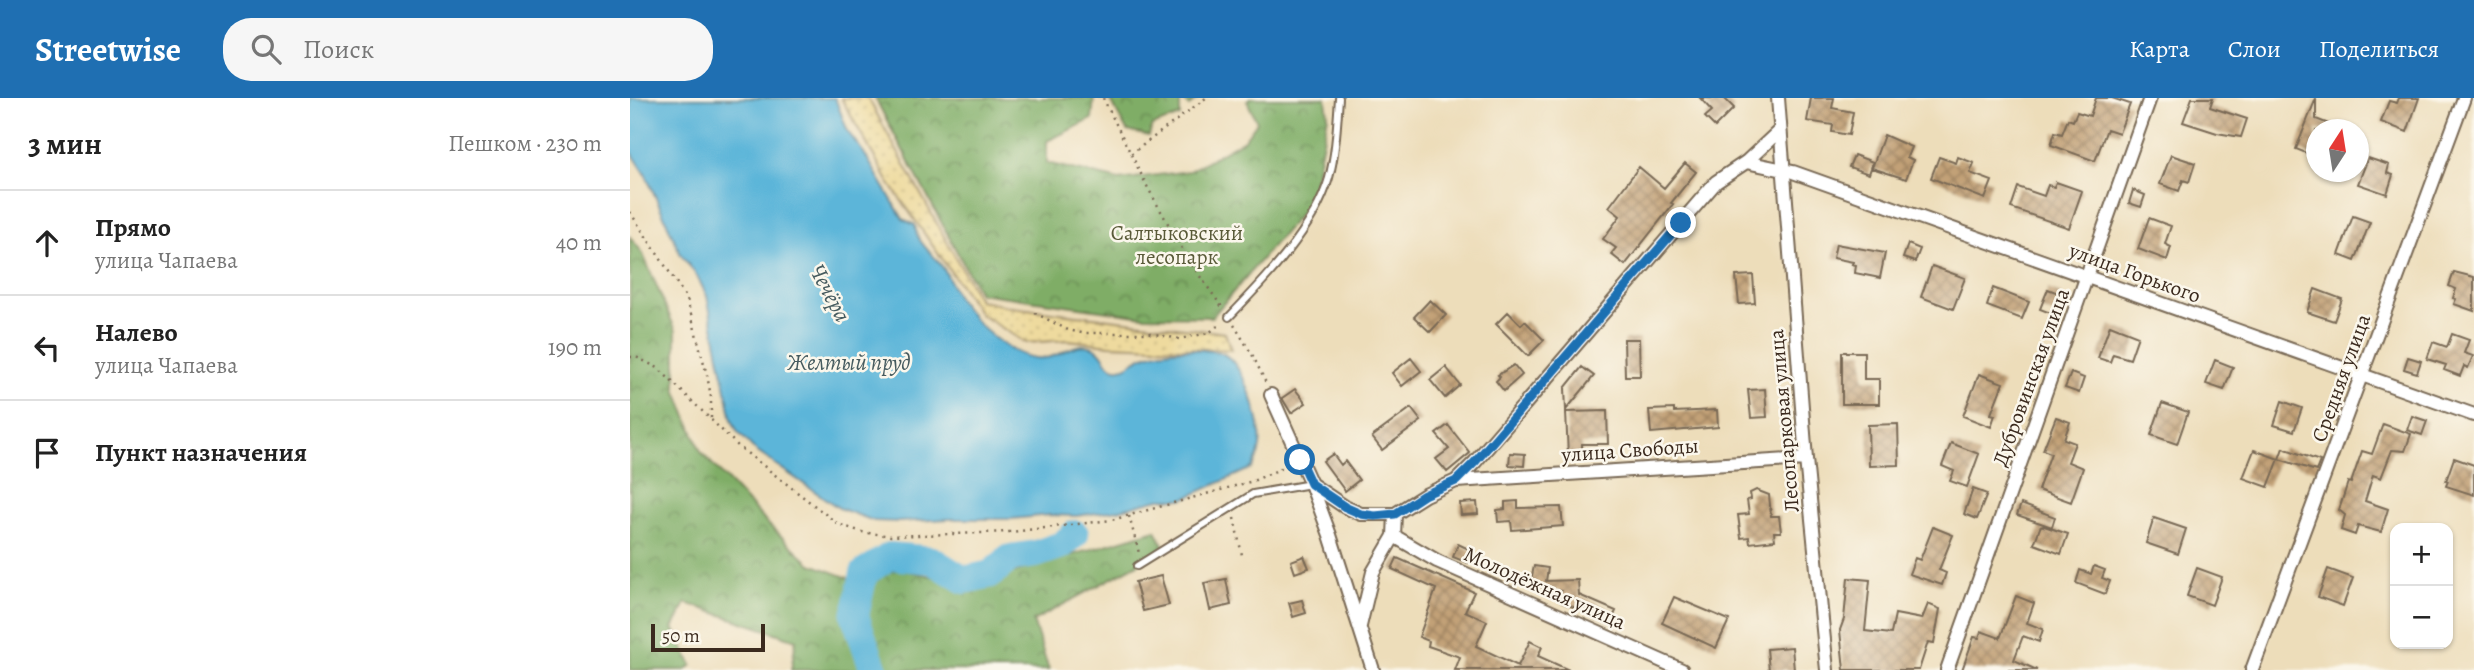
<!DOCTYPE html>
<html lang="ru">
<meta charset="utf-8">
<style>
body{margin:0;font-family:Alegreya,serif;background:#f6f6f6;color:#222}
.controls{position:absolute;right:21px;bottom:21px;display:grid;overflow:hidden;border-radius:14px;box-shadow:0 2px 5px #0004}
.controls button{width:63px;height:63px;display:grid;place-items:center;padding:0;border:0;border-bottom:2px solid #e0e0e0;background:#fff;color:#222;font:35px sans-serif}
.compass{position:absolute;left:1676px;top:21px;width:63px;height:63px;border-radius:50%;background:#fff;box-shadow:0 2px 5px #0004;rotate:12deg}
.scale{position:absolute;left:21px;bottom:18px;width:114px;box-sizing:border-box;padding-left:7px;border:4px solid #3b2a1e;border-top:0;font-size:19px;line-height:24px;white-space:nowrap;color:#3b2a1e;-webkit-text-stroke:5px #fbf7ec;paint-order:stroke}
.stop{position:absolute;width:21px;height:21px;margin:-16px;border:5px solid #1f6fb2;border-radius:50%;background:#fff}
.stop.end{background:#1f6fb2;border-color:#fff;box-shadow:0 2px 7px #0008}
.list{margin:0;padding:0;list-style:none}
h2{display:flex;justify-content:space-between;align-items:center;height:91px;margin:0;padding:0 28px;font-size:30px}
h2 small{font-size:23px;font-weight:400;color:#767676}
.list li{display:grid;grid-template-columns:46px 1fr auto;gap:21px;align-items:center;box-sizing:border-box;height:105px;padding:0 28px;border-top:2px solid #e0e0e0}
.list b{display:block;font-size:26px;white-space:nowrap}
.list p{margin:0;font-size:23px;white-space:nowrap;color:#767676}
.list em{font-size:23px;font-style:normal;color:#767676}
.icon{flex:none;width:38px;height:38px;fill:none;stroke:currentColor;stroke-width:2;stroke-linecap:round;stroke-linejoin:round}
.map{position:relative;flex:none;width:1844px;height:572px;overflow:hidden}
header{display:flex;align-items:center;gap:42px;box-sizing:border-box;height:98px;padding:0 35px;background:#1f6fb2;color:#fff}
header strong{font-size:33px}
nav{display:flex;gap:38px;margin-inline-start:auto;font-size:24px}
.search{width:490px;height:63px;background:#f6f6f6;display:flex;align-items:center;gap:18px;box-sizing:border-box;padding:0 24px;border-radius:28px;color:#767676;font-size:26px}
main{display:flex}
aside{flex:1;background:#fff}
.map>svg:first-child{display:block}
</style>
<header>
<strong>Streetwise</strong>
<div class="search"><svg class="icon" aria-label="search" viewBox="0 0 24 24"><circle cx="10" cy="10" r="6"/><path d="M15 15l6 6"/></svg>Поиск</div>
<nav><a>Карта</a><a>Слои</a><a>Поделиться</a></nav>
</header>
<main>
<aside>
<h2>3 мин<small>Пешком · 230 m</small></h2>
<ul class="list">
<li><svg class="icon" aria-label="ahead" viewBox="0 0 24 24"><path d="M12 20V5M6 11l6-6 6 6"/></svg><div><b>Прямо</b><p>улица Чапаева</p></div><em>40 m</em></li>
<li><svg class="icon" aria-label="left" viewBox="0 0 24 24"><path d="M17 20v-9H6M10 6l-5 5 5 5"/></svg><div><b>Налево</b><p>улица Чапаева</p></div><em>190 m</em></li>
<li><svg class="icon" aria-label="arrive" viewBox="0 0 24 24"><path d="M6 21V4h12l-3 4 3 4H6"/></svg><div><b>Пункт назначения</b></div></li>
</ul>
</aside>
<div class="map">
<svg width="1844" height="572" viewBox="0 0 1844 572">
<defs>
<pattern id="forest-crowns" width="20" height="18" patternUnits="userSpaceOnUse" patternTransform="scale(1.75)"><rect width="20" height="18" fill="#7fad66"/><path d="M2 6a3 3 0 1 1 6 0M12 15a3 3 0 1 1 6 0" fill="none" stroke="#698d53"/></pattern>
<pattern id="sand-dots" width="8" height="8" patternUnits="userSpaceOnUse" patternTransform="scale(1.75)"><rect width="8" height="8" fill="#eeda9e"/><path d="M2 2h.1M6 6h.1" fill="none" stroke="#cdbb88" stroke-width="1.8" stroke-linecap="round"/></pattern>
<pattern id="building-cross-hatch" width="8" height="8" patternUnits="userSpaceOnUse" patternTransform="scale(1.75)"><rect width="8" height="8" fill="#c2a177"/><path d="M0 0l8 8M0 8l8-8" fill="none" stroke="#9f8361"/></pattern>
</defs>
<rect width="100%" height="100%" fill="#fbf7ec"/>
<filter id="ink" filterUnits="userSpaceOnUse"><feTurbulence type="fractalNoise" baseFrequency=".0143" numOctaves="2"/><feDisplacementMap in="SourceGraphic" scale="14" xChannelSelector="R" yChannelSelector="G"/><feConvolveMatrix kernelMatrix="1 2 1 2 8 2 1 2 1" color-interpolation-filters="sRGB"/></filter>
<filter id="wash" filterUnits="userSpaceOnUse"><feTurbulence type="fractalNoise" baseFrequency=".00686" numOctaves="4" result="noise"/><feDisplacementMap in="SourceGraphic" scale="28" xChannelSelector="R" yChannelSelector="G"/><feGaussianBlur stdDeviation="1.57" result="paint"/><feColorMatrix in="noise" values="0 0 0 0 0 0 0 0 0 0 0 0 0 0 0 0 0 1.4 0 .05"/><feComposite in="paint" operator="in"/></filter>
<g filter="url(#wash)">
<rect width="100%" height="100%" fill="#edddba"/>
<path fill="url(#forest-crowns)" stroke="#5d6c42" stroke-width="2" d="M245 0H464L462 21 417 43V65L489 82 559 73 614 42 627 24 617 3 620 0H696L698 18 681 103 582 219 514 218 349 195Z
M467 0H569L559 8 550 0V18L522 28 519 38 497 33 481 3Z
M0 139 12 154 46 233V291L71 354 139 427 181 466 227 483 270 471 341 487 526 432 535 451 403 523 419 572H161L166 542 56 505 43 530 62 567 56 572H0Z"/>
<path fill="url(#sand-dots)" stroke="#94825e" stroke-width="2" d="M211 0H238L349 202 380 209 595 235 601 252 480 247 438 242 396 245 350 216 258 83Z"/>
<path fill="#5bb5d9" stroke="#4b707c" stroke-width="2" d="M0 0H205L218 34 234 55 273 121 285 127C287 149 307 156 316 175 320 182 322 191 327 199 343 224 382 263 414 260 430 259 443 244 459 248 476 251 474 269 486 270 496 272 505 261 514 258 536 250 565 250 588 254 612 259 628 314 630 335 632 348 628 360 622 370L553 401H529L488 412 446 418 419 417 382 421H319L269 424 244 423 209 410 126 353 107 333 102 322 77 198 67 178 51 157 15 75 0 52Z"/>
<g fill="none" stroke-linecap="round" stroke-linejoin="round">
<path stroke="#5bb5d9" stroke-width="28" d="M244 572 225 518 234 475 260 458 302 462 334 482 361 476 380 460 406 456 432 447 445 436"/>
</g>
<g id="blocks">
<path fill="url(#building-cross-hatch)" d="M1070 0H1094L1104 10 1085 29 1075 19 1082 13Z
M1181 0H1204L1202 10 1223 14 1219 37 1202 34 1203 27 1177 23Z
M1466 0H1482L1500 6 1489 35 1477 31 1465 63 1421 47 1425 34 1432 36 1438 21 1443 23 1447 14 1460 18Z
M1562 0H1583L1580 9 1617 21 1611 39 1587 35 1553 24Z
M1686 0V21L1711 31 1686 32V59L1666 51Z
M1769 0H1789L1777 34 1751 24 1759 3 1767 5Z
M1254 37 1281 49 1277 59 1283 62 1276 81 1242 70Z
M1224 57 1243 64 1239 76 1219 69Z
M1541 57 1565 65 1559 84 1553 82 1549 93 1530 86Z
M1309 59 1326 65 1328 59 1344 65 1340 75 1362 83 1355 101 1301 80Z
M1738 60 1759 67 1757 75 1763 77 1757 96 1728 86Z
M1055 65 1066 74 1041 105 1043 106 995 167 981 156 986 150 973 141 990 118 979 109 1009 69 1034 90Z
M1426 84 1452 93 1439 130 1381 110 1388 89 1414 98 1418 87 1424 89Z
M1503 92 1515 97 1511 109 1499 105Z
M1723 118 1740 124 1725 163 1709 157Z
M1519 120 1541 128 1535 146 1541 149 1537 162 1508 151Z
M1206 146 1255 155 1250 180 1225 175 1226 167 1222 166 1223 164 1203 160Z
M1278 146 1290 151 1285 164 1273 160Z
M1302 168 1335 180 1323 211 1291 199Z
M1824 174 1844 179V213L1824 206 1826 201 1823 200 1826 191 1819 188Z
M1123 177 1125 205 1109 206 1106 178Z
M1363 190 1399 204 1392 221 1357 208Z
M1418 191 1431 196 1423 216 1410 211Z
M1685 191 1712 201 1704 223 1677 214Z
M800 202 816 217 800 234 784 219Z
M878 214 891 227 895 223 914 242 898 258 866 226Z
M1480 227 1508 238 1500 261 1483 256 1480 264 1468 260Z
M1822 236 1839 242 1834 255 1843 258 1838 270 1834 268 1830 278 1814 272 1816 267 1797 261 1803 244 1817 249Z
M994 241H1009L1010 278H995Z
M1212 254H1234V281H1249V306H1212Z
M1778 259 1791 263 1787 275 1774 271Z
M781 260 791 273 772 288 762 275Z
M1585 262 1603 269 1594 292 1576 286Z
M884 267 892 277 874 293 866 283 870 279 868 277Z
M816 269 830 287 815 300 800 282Z
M952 269 964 278 936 312 935 290Z
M1441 275 1454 280 1449 295 1435 290Z
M1349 276 1373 285 1361 316 1365 317 1361 329 1333 318Z
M665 291 676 305 661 315 652 300Z
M1135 291 1137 319 1121 320 1118 292Z
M1652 303 1672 310 1664 333 1644 327Z
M1532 305 1558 314 1547 346 1521 337Z
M781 310 791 323 752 352 742 339Z
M1044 311V314L1087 312 1088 329 1021 335 1019 312Z
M977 313 978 346H952V357L938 358 936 314Z
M1782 318 1797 323 1792 337 1777 332Z
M1426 319 1440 324 1434 341 1445 345 1438 364 1453 370 1441 404 1408 392 1421 355 1413 352Z
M1268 326 1269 367 1239 368 1238 327Z
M1753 326 1781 336 1775 353 1762 352 1751 380 1743 377 1735 403 1758 411 1751 434 1728 428 1725 437 1711 432 1715 417 1709 412 1718 384 1721 385 1732 353 1742 356Z
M818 327 840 355 817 374 806 361 819 351 806 336Z
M1321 345 1349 356 1337 389 1320 383 1324 373 1312 368Z
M1653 350 1690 363 1686 373 1649 361Z
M1624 352 1649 361 1638 389 1613 380Z
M880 355 895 356 894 368 879 367Z
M703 356 711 367 715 363 729 382 715 393 693 363Z
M1824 360 1844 367V397L1816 388 1818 383H1816Z
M1343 391 1357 396 1347 421 1334 416Z
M1126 392 1139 397 1141 418H1149L1151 434H1144L1145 442 1120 445 1119 439 1111 440 1108 417 1119 416 1117 402 1121 401 1120 395Z
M888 403V410L931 409 933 428 882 432 881 423 868 424 867 412 875 411V404Z
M847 404 848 416 831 417 830 405Z
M1391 406 1425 419 1422 429 1387 417Z
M1524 420 1556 431 1548 456 1516 445Z
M1411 427 1438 436 1431 456 1404 446Z
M1303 429 1323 437 1309 472 1316 475 1312 487 1279 476 1285 460 1290 462Z
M828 446 843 453 838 465 823 459Z
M674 458 679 470 665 475 661 463Z
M767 460 844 494 835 513 857 523 846 548 888 568 900 543 912 549 908 558 939 572H825L830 559 798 548 799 543 789 539 806 491 762 471Z
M904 468 918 470 916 483 948 482 949 497 986 513 981 524 931 504V493L900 487Z
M1464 468 1475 472 1472 480 1480 483 1475 496 1446 485 1450 472 1461 476Z
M1567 470 1592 479 1582 507 1557 498Z
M1698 471 1723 480 1713 508 1688 499Z
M531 478 539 507 513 513 505 484Z
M1218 480 1240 482 1235 533 1261 536 1265 516 1292 521 1298 506 1310 511 1304 545 1298 544 1289 572H1214L1210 532 1214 521Z
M596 481 601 507 580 512 574 485Z
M1386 498 1404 505 1397 525 1413 531 1409 544 1393 538 1384 562 1407 572H1332L1344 539 1349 540 1351 533 1370 540Z
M1044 499 1099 522 1086 550 1032 525Z
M672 502 676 515 663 519 659 505Z
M1162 549 1164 572H1139L1137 551Z"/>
</g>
</g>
<g filter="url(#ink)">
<use href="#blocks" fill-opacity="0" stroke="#796955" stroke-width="2"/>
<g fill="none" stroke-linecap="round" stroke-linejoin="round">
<g stroke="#796955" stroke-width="10">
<path id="lane" d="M599 219C635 182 685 130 699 80 706 54 707 27 709 0
M507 468 623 396 681 386"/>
</g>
<g stroke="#796955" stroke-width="16">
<path id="street" d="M1148 0 1176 361 1197 572
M1116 64 1163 74 1844 317
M641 297 681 386 700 437 743 572
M826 383 1176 361
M681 386 715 409 731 416H765L795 397 826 383 845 364 1086 84 1116 64 1149 33
M764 438 807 463 1052 572
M730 528 743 474 764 438 765 416
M1317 572 1520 0
M1622 572 1834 0"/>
</g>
<path stroke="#796955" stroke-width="2.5" stroke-dasharray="2 5" stroke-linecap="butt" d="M473 0 518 90 559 163 592 209
M501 56 576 0
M0 114 57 201 77 277 81 299V322
M405 215 438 232 452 235H520L549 241 579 235 591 225
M604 227 623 258 636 285
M0 259H6L28 270 108 348 208 426 232 434 261 438 381 434 482 422 623 383 659 367
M499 418 509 455
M604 420 612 457"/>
<use href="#lane" stroke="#fff" stroke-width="6"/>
<use href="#street" stroke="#fff" stroke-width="12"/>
</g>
</g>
<g fill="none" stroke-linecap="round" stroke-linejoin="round" filter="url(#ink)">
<path stroke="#1f6fb2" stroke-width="9" d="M670 362 681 386 715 409 731 416 745 418 765 416 794 397 826 383 845 364 1051 125"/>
</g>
<g text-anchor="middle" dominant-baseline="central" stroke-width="5" stroke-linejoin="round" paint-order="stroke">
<g font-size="21" fill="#595a38" stroke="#fbf7ec">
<text x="547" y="135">Салтыковский<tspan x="547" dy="24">лесопарк</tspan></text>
</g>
<g font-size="21" fill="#3b2a1e" stroke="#fbf7ec">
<text transform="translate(1505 175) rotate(20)">улица Горького</text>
<text transform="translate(1401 279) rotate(-70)">Дубровинская улица</text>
<text transform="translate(1711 280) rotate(-70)">Средняя улица</text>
<text transform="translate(1154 323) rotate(-95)">Лесопарковая улица</text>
<text transform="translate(1000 352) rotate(-4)">улица Свободы</text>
<text transform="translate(915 490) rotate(24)">Молодёжная улица</text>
</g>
<g font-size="23" font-style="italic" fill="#465b5f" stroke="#fbf7ec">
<text transform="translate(200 195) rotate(62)">Чечёра</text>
<text x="219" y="264">Желтый пруд</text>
</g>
</g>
</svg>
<div class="controls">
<button>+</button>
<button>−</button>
</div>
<svg class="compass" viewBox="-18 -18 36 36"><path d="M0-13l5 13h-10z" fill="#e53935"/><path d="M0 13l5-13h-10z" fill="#767676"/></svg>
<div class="scale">50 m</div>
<div class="stop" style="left:670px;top:362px"></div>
<div class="stop end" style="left:1051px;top:125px"></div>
</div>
</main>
